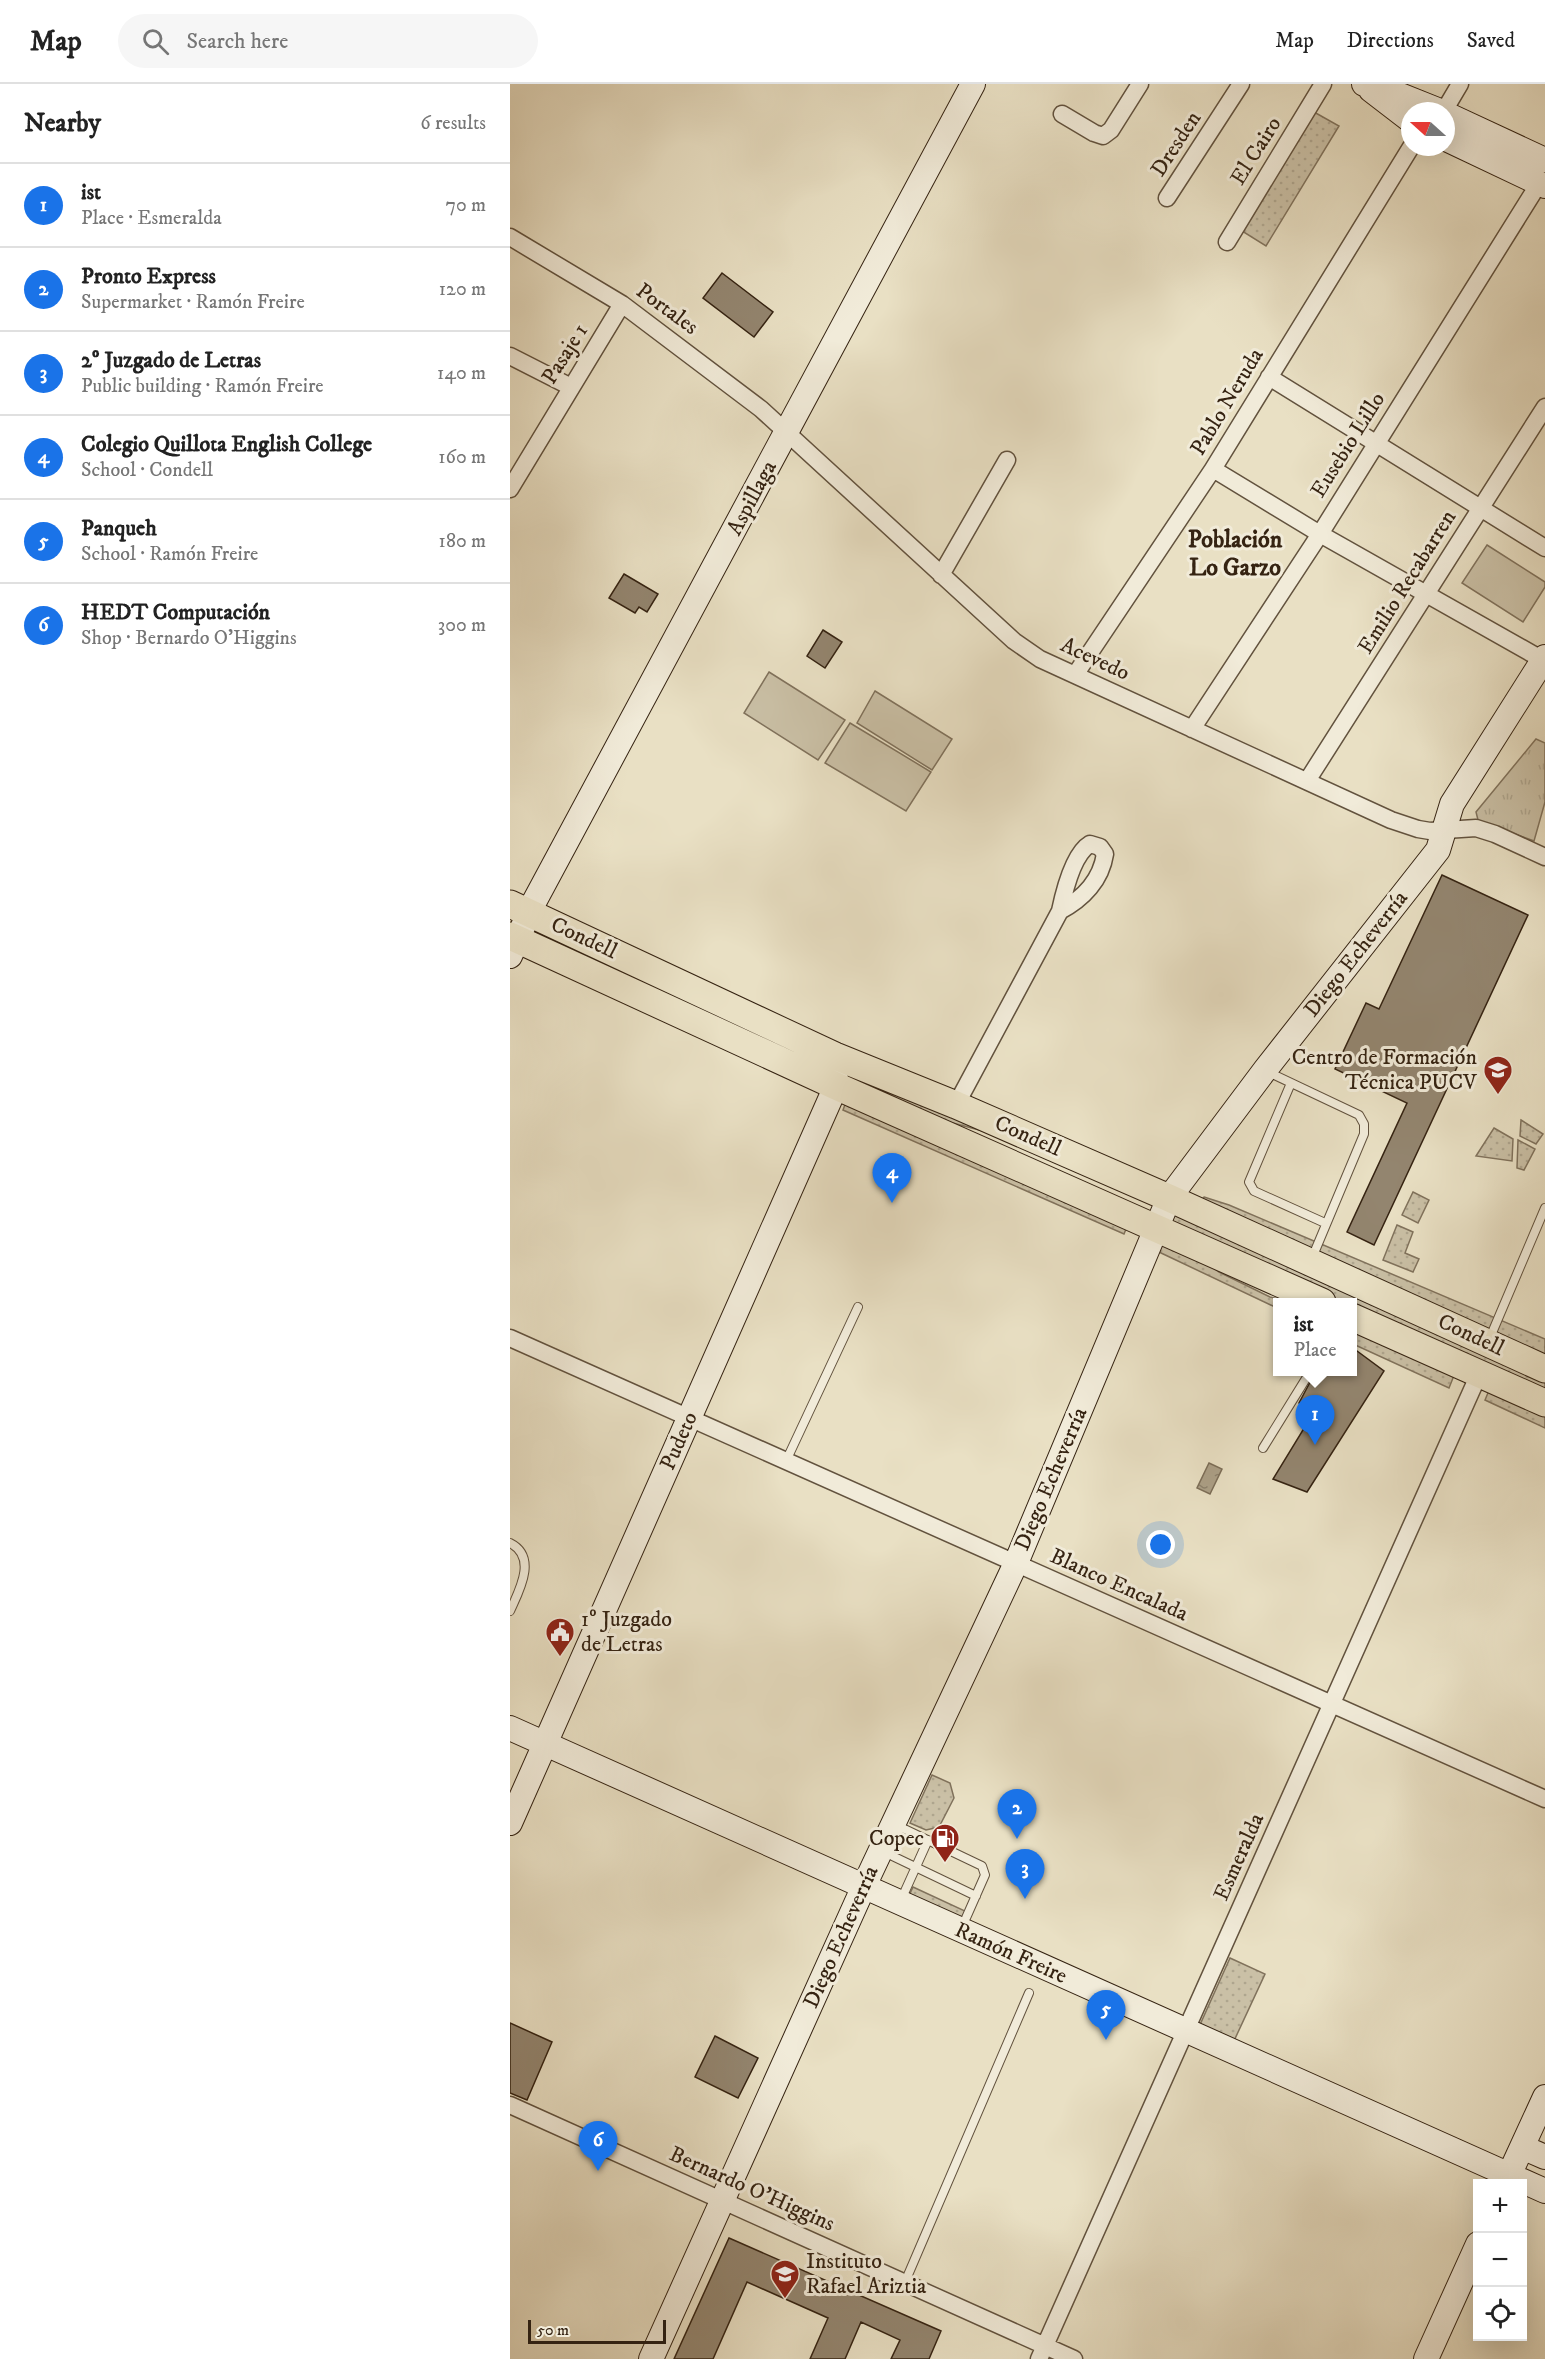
<!DOCTYPE html>
<meta charset="utf-8">
<style>
body{margin:0;font-family:"IM FELL DW Pica",serif;background:#f6f6f6;color:#222}
.controls{position:absolute;right:18px;bottom:18px;display:grid;overflow:hidden;border-radius:0px;box-shadow:0 6px 24px #0002}
.controls button{width:54px;height:54px;display:grid;place-items:center;padding:0;border:0;border-bottom:2px solid #e0e0e0;background:#fff;color:#222;font:30px sans-serif}
.compass{position:absolute;left:891px;top:18px;width:54px;height:54px;border-radius:50%;background:#fff;box-shadow:0 6px 24px #0002;rotate:291deg}
.scale{position:absolute;left:18px;bottom:15px;width:138px;box-sizing:border-box;padding-left:6px;border:3px solid #352312;border-top:0;font-size:16px;line-height:21px;white-space:nowrap;color:#352312;-webkit-text-stroke:4px #f1ebd9;paint-order:stroke}
.you{position:absolute;left:651px;top:1461px;width:21px;height:21px;margin:-15px;border:4px solid #fff;border-radius:50%;background:#1a73e8;box-shadow:0 0 0 9px #1a73e833}
.badge{display:grid;place-items:center;width:39px;height:39px;border-radius:50%;background:#1a73e8;color:#fff;font-size:20px;font-weight:700}
.pin{position:absolute;translate:-50% -50px;filter:drop-shadow(0 2px 3px #0008)}
.pin::after{content:'';position:absolute;top:32px;width:21px;height:18px;background:inherit;clip-path:polygon(0 0,100% 0,50% 100%)}
.popup{position:absolute;left:763px;top:1214px;width:84px;height:78px;box-sizing:border-box;display:grid;place-content:center;border-radius:0px;background:#fff;filter:drop-shadow(0 2px 4px #0005);font-size:20px;white-space:nowrap;color:#767676}
.popup b{font-size:22px;color:#222}
.popup::after{content:'';position:absolute;left:50%;top:100%;margin-left:-12px;border:12px solid transparent;border-top-color:#fff}
.list{margin:0;padding:0;list-style:none}
h2{display:flex;justify-content:space-between;align-items:center;height:78px;margin:0;padding:0 24px;font-size:26px}
h2 small{font-size:20px;font-weight:400;color:#767676}
.list li{display:grid;grid-template-columns:39px 1fr auto;gap:18px;align-items:center;box-sizing:border-box;height:84px;padding:0 24px;border-top:2px solid #e0e0e0}
.list b{display:block;font-size:22px;white-space:nowrap}
.list p{margin:0;font-size:20px;white-space:nowrap;color:#767676}
.list em{font-size:20px;font-style:normal;color:#767676}
.icon{flex:none;width:33px;height:33px;fill:none;stroke:currentColor;stroke-width:2;stroke-linecap:round;stroke-linejoin:round}
.map{position:relative;flex:none;width:1035px;height:2275px;overflow:hidden}
header{display:flex;align-items:center;gap:36px;box-sizing:border-box;height:84px;padding:0 30px;background:#fff;border-bottom:2px solid #e0e0e0}
header strong{font-size:28px}
nav{display:flex;gap:33px;margin-inline-start:auto;font-size:21px}
.search{width:420px;height:54px;background:#f6f6f6;display:flex;align-items:center;gap:15px;box-sizing:border-box;padding:0 21px;border-radius:33px;color:#767676;font-size:22px}
main{display:flex}
aside{flex:1;background:#fff}
.map>svg:first-child{display:block}
</style>
<header>
<strong>Map</strong>
<div class="search"><svg class="icon" aria-label="search" viewBox="0 0 24 24"><circle cx="10" cy="10" r="6"/><path d="M15 15l6 6"/></svg>Search here</div>
<nav><a>Map</a><a>Directions</a><a>Saved</a></nav>
</header>
<main>
<aside>
<h2>Nearby<small>6 results</small></h2>
<ul class="list">
<li><span class="badge">1</span><div><b>ist</b><p>Place · Esmeralda</p></div><em>70 m</em></li>
<li><span class="badge">2</span><div><b>Pronto Express</b><p>Supermarket · Ramón Freire</p></div><em>120 m</em></li>
<li><span class="badge">3</span><div><b>2º Juzgado de Letras</b><p>Public building · Ramón Freire</p></div><em>140 m</em></li>
<li><span class="badge">4</span><div><b>Colegio Quillota English College</b><p>School · Condell</p></div><em>160 m</em></li>
<li><span class="badge">5</span><div><b>Panqueh</b><p>School · Ramón Freire</p></div><em>180 m</em></li>
<li><span class="badge">6</span><div><b>HEDT Computación</b><p>Shop · Bernardo O'Higgins</p></div><em>300 m</em></li>
</ul>
</aside>
<div class="map">
<svg width="1035" height="2275" viewBox="0 0 1035 2275">
<defs>
<pattern id="grass-dots" width="8" height="8" patternUnits="userSpaceOnUse" patternTransform="scale(1.5)"><rect width="8" height="8" fill="#cac0a6"/><path d="M2 2h.1M6 6h.1" fill="none" stroke="#aea58e" stroke-width="1.8" stroke-linecap="round"/></pattern>
<pattern id="park-tufts" width="24" height="20" patternUnits="userSpaceOnUse" patternTransform="scale(1.5)"><rect width="24" height="20" fill="#cac0a6"/><path d="M3 7l-1-3M5 7V3M7 7l1-3M15 17l-1-3M17 17v-4M19 17l1-3" fill="none" stroke="#aea58e"/></pattern>
<pattern id="water-ripples" width="26" height="14" patternUnits="userSpaceOnUse" patternTransform="scale(1.5)"><rect width="26" height="14" fill="#aca087"/><path d="M2 4q2-2 4 0t4 0M15 11q2-2 4 0t4 0" fill="none" stroke="#8d826d"/></pattern>
</defs>
<rect width="100%" height="100%" fill="#e9e0c4"/>
<filter id="stains"><feTurbulence type="fractalNoise" baseFrequency=".00333" numOctaves="4"/><feColorMatrix values="0 0 0 0 .2 0 0 0 0 .09 0 0 0 0 .02 0 0 0 .5 -.17"/></filter>
<radialGradient id="worn" r=".72"><stop offset=".6" stop-color="#630" stop-opacity="0"/><stop offset="1" stop-color="#630" stop-opacity=".3"/></radialGradient>
<path fill="url(#grass-dots)" stroke="#80725c" stroke-width="1.5" d="M804 28 829 42 756 162 732 147Z
M333 987 488 1051 424 1034 334 995Z
M337 1015 618 1140 614 1150 333 1026Z
M1011 1036 1033 1050 1026 1060 1010 1052Z
M984 1044 1003 1055 1002 1077 966 1072Z
M1008 1056 1025 1065 1014 1086 1007 1084Z
M903 1108 919 1116 908 1139 892 1131Z
M694 1113 719 1121 1035 1255V1276L688 1119Z
M666 1126 1035 1294V1309L843 1223 842 1218H832L660 1141Z
M887 1141 903 1148 895 1169 909 1175 903 1188 873 1176Z
M651 1161 683 1169 709 1188 760 1213 780 1218H768L767 1224 649 1168Z
M843 1242 945 1289 939 1304 843 1260Z
M980 1304 1035 1328V1344L975 1316Z
M422 1691 440 1699 444 1714 429 1743 416 1746 400 1739Z
M403 1803 455 1827 449 1840 397 1816Z
M720 1874 755 1890 723 1959 689 1943Z"/>
<path fill="url(#park-tufts)" stroke="#80725c" stroke-width="1.5" d="M1026 655 1035 659V718L1024 757 972 738 968 736 966 728Z"/>
<path fill="#cac0a6" stroke="#80725c" stroke-width="1.5" d="M977 461 1035 498V503L1013 538 952 499Z
M259 588 335 636 308 676 234 629Z
M365 607 442 655 422 686 347 639Z
M340 639 421 688 396 727 315 679Z"/>
<path fill="url(#water-ripples)" stroke="#7c6e58" stroke-width="1.5" d="M699 1379 712 1385 700 1410 687 1404Z"/>
<path fill="#93856f" stroke="#352312" stroke-width="1.5" d="M212 189 263 228 244 253 193 214Z
M114 490 148 510 137 528 129 523 125 529 99 514Z
M313 546 332 558 315 584 297 572Z
M932 791 1018 831 864 1161 837 1148 897 1019 825 985 856 919 869 925Z
M843 1264 874 1287 797 1408 763 1395 804 1328 789 1319 806 1287H843Z
M0 1939 42 1958 17 2016 0 2009Z
M205 1952 248 1974 228 2014 185 1993Z
M219 2154 431 2247 419 2275H381L390 2256 351 2238 335 2275H300L318 2234 237 2198 203 2275H164Z"/>
<g fill="none" stroke-linecap="round" stroke-linejoin="round">
<g stroke="#62523e" stroke-width="10">
<path id="lane" d="M758 988 849 1031 854 1040V1050L802 1174
M781 999 739 1098 744 1107 815 1139
M979 1256 1035 1124
M753 1364 800 1288
M276 1377 348 1223
M0 1459C28 1473 9 1507 0 1527
M384 1740 472 1782 475 1791 452 1843
M374 1768 466 1812
M391 1816 418 1756
M395 2198 519 1909"/>
</g>
<g stroke="#62523e" stroke-width="19">
<path id="street" d="M934 27 950 0
M552 30 584 49 593 52 601 46 630 0
M657 114 731 0
M0 153 112 220 251 325 504 557 530 575 881 736 908 745 920 747 966 744 985 750 1035 773
M717 158 813 0
M0 272 61 303
M759 293 1035 464
M703 385 810 450 1033 576
M0 405 112 220
M431 491 497 376
M565 591 703 385 901 63
M682 645 810 450 1023 109 1027 98
M797 697 1035 323
M446 1021 550 827C573 815 591 796 595 770L590 763 580 760C563 770 554 808 550 827
M0 1254 1035 1715
M0 2021 564 2275
M529 2275 969 1290"/>
</g>
<g stroke="#352312" stroke-width="26">
<path id="secondary" d="M854 0 875 5 930 27
M861 6 900 36
M936 30 1035 76
M936 55 1035 102
M0 872 23 820 463 0
M0 1644 1035 2107
M0 1739 326 1002 325 982
M1012 2063 1035 2073
M995 2100 1035 2013
M141 2275 354 1802 506 1479 659 1114 755 986 928 766 942 720 1035 573
M916 2275 968 2160"/>
</g>
<g stroke="#352312" stroke-width="29">
<path id="primary" d="M0 820 325 972 446 1021 659 1114 1035 1285
M0 852 326 1002 812 1218
M842 1233 1035 1319"/>
</g>
<use href="#lane" stroke="#f1ebd9" stroke-width="8"/>
<use href="#street" stroke="#f1ebd9" stroke-width="16"/>
<use href="#secondary" stroke="#f1ebd9" stroke-width="24"/>
<use href="#primary" stroke="#e9e0c4" stroke-width="27"/>
</g>
<defs>
<g id="university-pin" transform="scale(1.5)"><path d="M0 17L-7.5 6A9.5 9.5 0 1 1 7.5 6Z" fill="#8f2418" stroke="#f1ebd9"/><path d="M0-5L7-2L0 1L-7-2ZM-4 1L0 2.5L4 1V4Q0 6-4 4Z" fill="#fff"/></g>
<g id="civic-pin" transform="scale(1.5)"><path d="M0 17L-7.5 6A9.5 9.5 0 1 1 7.5 6Z" fill="#8f2418" stroke="#f1ebd9"/><path d="M-.6-6.5H3V-4.5H.6V-3L4-1V1h2V6H-6V1h2V-1L-.6-3ZM-1.2 2.5V6h2.4V2.5Z" fill="#fff"/></g>
<g id="fuel-pin" transform="scale(1.5)"><path d="M0 17L-7.5 6A9.5 9.5 0 1 1 7.5 6Z" fill="#8f2418" stroke="#f1ebd9"/><path d="M-5.5-6h7V0h2V4h1.3V-2.5L3-4.5l.8-.8L6-3V5H2.5V1h-1V6h-7ZM-4.2-4.7v3.2H.2V-4.7Z" fill="#fff"/></g>
<g id="school-pin" transform="scale(1.5)"><path d="M0 17L-7.5 6A9.5 9.5 0 1 1 7.5 6Z" fill="#8f2418" stroke="#f1ebd9"/><path d="M0-5L7-2L0 1L-7-2ZM-4 1L0 2.5L4 1V4Q0 6-4 4Z" fill="#fff"/></g>
</defs>
<g fill-rule="evenodd">
<use href="#university-pin" x="988" y="986"/>
<use href="#civic-pin" x="50" y="1548"/>
<use href="#fuel-pin" x="435" y="1754"/>
<use href="#school-pin" x="275" y="2190"/>
</g>
<g text-anchor="middle" dominant-baseline="central" stroke-width="6" stroke-linejoin="round" paint-order="stroke">
<g font-size="22" fill="#352312" stroke="#f1ebd9">
<text transform="translate(666 60) rotate(-57)">Dresden</text>
<text transform="translate(746 67) rotate(-58)">El Cairo</text>
<text transform="translate(157 225) rotate(36)">Portales</text>
<text transform="translate(55 270) rotate(-58)">Pasaje 1</text>
<text transform="translate(717 318) rotate(-59)">Pablo Neruda</text>
<text transform="translate(838 361) rotate(-58)">Eusebio Lillo</text>
<text transform="translate(242 414) rotate(-62)">Aspillaga</text>
<text transform="translate(897 498) rotate(-58)">Emilio Recabarren</text>
<text transform="translate(585 575) rotate(25)">Acevedo</text>
<text transform="translate(74 854) rotate(25)">Condell</text>
<text transform="translate(846 870) rotate(-52)">Diego Echeverría</text>
<text transform="translate(518 1052) rotate(24)">Condell</text>
<text transform="translate(961 1251) rotate(25)">Condell</text>
<text transform="translate(169 1357) rotate(-66)">Pudeto</text>
<text transform="translate(541 1395) rotate(-67)">Diego Echeverría</text>
<text transform="translate(609 1501) rotate(24)">Blanco Encalada</text>
<text transform="translate(729 1773) rotate(-66)">Esmeralda</text>
<text transform="translate(331 1853) rotate(-66)">Diego Echeverría</text>
<text transform="translate(501 1869) rotate(24)">Ramón Freire</text>
<text transform="translate(242 2105) rotate(24)">Bernardo O'Higgins</text>
</g>
<g font-size="22" fill="#352312" stroke="#f1ebd9" text-anchor="end">
<text x="967" y="973">Centro de Formación<tspan x="967" dy="25">Técnica PUCV</tspan></text>
<text x="71" y="1535" text-anchor="start">1º Juzgado<tspan x="71" dy="25">de Letras</tspan></text>
<text x="414" y="1754">Copec</text>
<text x="296" y="2177" text-anchor="start">Instituto<tspan x="296" dy="25">Rafael Ariztia</tspan></text>
</g>
<g font-size="24" font-weight="bold" fill="#352312" stroke="#f1ebd9">
<text x="725" y="456">Población<tspan x="725" dy="28">Lo Garzo</tspan></text>
</g>
</g>
<rect width="100%" height="100%" filter="url(#stains)"/>
<rect width="100%" height="100%" fill="url(#worn)"/>
</svg>
<div class="controls">
<button>+</button>
<button>−</button>
<button><svg class="icon" aria-label="locate" viewBox="0 0 24 24"><circle cx="12" cy="12" r="6"/><path d="M12 2v4M12 18v4M2 12h4M18 12h4"/></svg></button>
</div>
<svg class="compass" viewBox="-18 -18 36 36"><path d="M0-13l5 13h-10z" fill="#e53935"/><path d="M0 13l5-13h-10z" fill="#767676"/></svg>
<div class="scale">50 m</div>
<div class="you"></div>
<div class="pin badge" style="left:805px;top:1361px">1</div>
<div class="popup"><b>ist</b>Place</div>
<div class="pin badge" style="left:507px;top:1755px">2</div>
<div class="pin badge" style="left:515px;top:1815px">3</div>
<div class="pin badge" style="left:382px;top:1119px">4</div>
<div class="pin badge" style="left:596px;top:1956px">5</div>
<div class="pin badge" style="left:88px;top:2087px">6</div>
</div>
</main>
